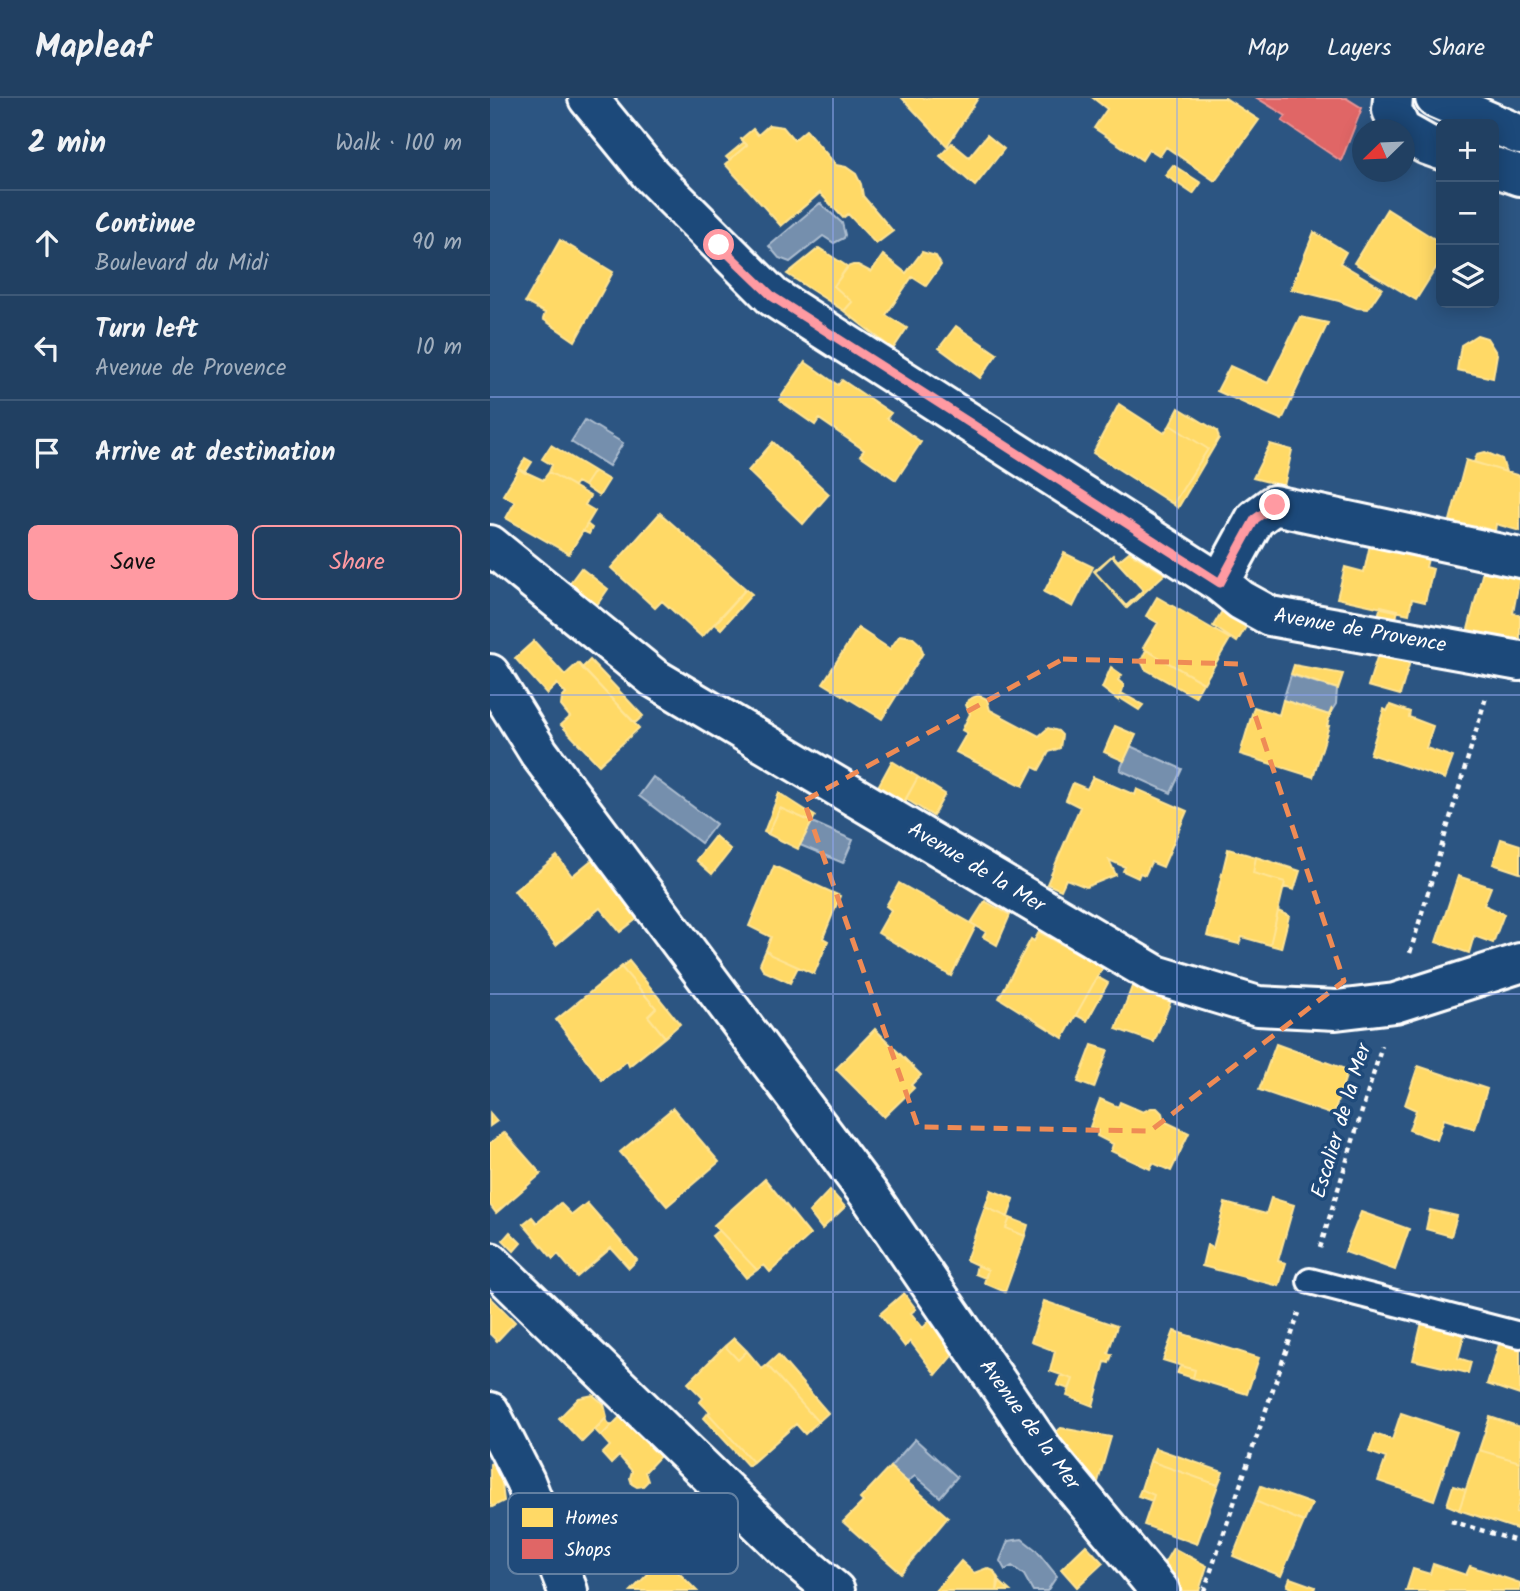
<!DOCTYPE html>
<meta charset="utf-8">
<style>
body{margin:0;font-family:Kalam,sans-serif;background:#294768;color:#f1f3f6}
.controls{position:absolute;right:21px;top:21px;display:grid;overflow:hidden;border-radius:10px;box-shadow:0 4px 18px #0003}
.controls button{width:63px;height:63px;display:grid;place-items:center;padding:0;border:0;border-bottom:2px solid #3e5977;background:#214062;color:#f1f3f6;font:35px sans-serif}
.compass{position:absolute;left:862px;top:21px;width:63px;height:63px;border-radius:50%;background:#214062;box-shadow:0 4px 18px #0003;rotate:247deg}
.stop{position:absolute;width:21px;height:21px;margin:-16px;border:5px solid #ff9aa2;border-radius:50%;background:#fff}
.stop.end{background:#ff9aa2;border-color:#fff;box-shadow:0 2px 7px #0008}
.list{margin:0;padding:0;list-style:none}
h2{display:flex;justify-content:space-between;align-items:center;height:91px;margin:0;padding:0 28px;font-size:30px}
h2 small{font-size:23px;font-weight:400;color:#a2afbe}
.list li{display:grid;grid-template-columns:46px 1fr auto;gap:21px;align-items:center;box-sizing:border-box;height:105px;padding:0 28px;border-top:2px solid #3e5977}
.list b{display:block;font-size:26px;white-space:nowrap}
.list p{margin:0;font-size:23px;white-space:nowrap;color:#a2afbe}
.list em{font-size:23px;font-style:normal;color:#a2afbe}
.actions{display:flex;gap:14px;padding:21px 28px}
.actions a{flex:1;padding:16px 0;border:2px solid #ff9aa2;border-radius:10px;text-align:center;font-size:24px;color:#ff9aa2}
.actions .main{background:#ff9aa2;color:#111}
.icon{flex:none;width:38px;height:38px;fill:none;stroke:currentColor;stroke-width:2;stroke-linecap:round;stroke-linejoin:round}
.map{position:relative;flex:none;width:1030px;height:1493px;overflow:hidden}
header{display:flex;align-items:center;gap:42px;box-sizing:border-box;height:98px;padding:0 35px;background:#214062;border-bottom:2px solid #3e5977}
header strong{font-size:33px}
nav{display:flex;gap:38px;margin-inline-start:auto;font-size:24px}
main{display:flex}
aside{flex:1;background:#214062}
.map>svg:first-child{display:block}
</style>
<header>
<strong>Mapleaf</strong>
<nav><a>Map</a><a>Layers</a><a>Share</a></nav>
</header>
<main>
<aside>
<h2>2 min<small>Walk · 100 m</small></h2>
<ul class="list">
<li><svg class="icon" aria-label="ahead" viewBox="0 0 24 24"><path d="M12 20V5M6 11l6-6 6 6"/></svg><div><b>Continue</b><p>Boulevard du Midi</p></div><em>90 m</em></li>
<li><svg class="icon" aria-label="left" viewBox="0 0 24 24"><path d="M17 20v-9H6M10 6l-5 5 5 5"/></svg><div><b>Turn left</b><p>Avenue de Provence</p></div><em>10 m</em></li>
<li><svg class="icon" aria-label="arrive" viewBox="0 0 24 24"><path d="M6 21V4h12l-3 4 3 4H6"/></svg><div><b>Arrive at destination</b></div></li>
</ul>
<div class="actions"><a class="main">Save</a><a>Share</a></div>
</aside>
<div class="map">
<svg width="1030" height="1493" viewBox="0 0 1030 1493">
<rect width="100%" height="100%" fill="#2c5582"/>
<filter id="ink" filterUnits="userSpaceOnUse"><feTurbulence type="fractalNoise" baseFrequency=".0143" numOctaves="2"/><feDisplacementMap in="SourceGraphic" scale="14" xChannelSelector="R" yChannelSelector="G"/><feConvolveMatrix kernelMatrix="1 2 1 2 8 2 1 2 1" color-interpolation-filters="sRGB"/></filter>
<g filter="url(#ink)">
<path fill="#748fad" stroke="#acbcce" stroke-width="2" d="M330 105 352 125 355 137 354 140 344 145 333 138 300 164 289 160 279 148Z
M95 322 133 345 119 368 81 344Z
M801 577 847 591 846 606 839 617 793 602Z
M640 648 692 671 681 695 630 672Z
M163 679 226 726 211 745 149 698Z
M322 724 363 742 353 765 310 747Z
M425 1341 467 1379 450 1399 425 1378 417 1384 400 1369Z
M532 1441 546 1452 567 1478 557 1493H543L534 1477 522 1468 515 1472 510 1463 518 1443Z"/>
<path fill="#ffd966" stroke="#ffe494" stroke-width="2" fill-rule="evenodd" d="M412 0H488L457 48Z
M603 0H735L769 22 725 83 676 49 670 58 659 51 652 62 604 30 617 11Z
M279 27 293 29 304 42 316 32 346 67 356 69 366 76 371 86 373 98 403 133 386 146 358 116 353 120 330 95 291 128 235 66 257 47 251 41 263 31 268 37Z
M497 37 514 51 485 88 450 58 462 45 479 59Z
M254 44 257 47 239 62 236 59Z
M683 67 711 85 703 96 675 77Z
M897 111 951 145V162L926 202 864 165Z
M824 134 856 154 850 165 892 190 878 211 867 210 849 203 801 191Z
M70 142 123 174 85 243 53 221 55 215 35 204Z
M329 150 358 169 344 188 362 204 354 213 297 176Z
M432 154 446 158 451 167 436 188 422 179 396 217 417 230 403 251 354 213 362 204 344 188 357 169 363 167H368L381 174 393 157 416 175Z
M810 219 838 225 792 322 727 293 740 268 778 285Z
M466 228 507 256 490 280 449 250Z
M987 237 997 240 1007 256 1003 280 967 272 971 247Z
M315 264 348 287 352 282 401 315 397 320 431 344 406 382 370 357 374 352 329 321 325 327 289 302Z
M629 306 674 335 680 327 718 351 683 406 603 355Z
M689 310 727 333 729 340 688 410 683 406 718 351 680 327Z
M283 344 339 396 313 426 258 373Z
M780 346 802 352 794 388 763 380Z
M61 347 104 373 94 388 87 384 84 388 59 374 62 367 52 361Z
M995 354 1012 361 1016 374 984 364 987 356Z
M35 360 42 364 35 375 29 371Z
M976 362 1030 378V433L1006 426 1005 433 987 428 985 436 958 430Z
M29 371 53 382 59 374 100 398 95 407 105 413 79 456 16 420 25 404 13 397Z
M104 373 119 382 109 398 94 388Z
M170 415 256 491 212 539 172 503 165 510 121 470Z
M97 426 102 430 99 436 93 433Z
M881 442 911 449 909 454 938 461 936 469 943 471 935 504 922 501 919 516 847 500 855 469 874 474Z
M645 448 681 470 675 476 639 454Z
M639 454 675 476 637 510 604 473 623 457 628 463ZM622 458 653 492 636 508 605 474Z
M574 455 603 469 583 509 554 494Z
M994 469 1030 478 1023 515 1030 517V549L976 539Z
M91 470 118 491 104 511 76 490Z
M256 491 262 496 231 531 225 526Z
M667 499 740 541 714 585 653 550 668 525 656 518Z
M737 505 761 520 747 544 723 528Z
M891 508 908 512 905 525 887 521Z
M368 530 400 551 410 537 422 539 430 546 433 555 392 621 333 585Z
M44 543 75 577 88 565 149 630 109 667 71 627 80 619 71 608 72 600 76 596 67 586 57 596 25 560Z
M656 552 713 585 705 599 655 571 651 563Z
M889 553 921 560 910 597 878 588Z
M100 562 153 618 145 625 92 570Z
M804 567 853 576 848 591 801 576Z
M621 569 632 577 628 582 634 587 629 603 612 590Z
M631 595 653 607 649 612 630 600Z
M488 597 497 601 500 612 549 638 558 630 568 633 572 637 570 650 559 654 549 672 543 669 533 688 466 654 477 635 472 632 480 616 476 607 478 602Z
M793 602 839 617 842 610 837 628H839L823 679 750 656 764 609 789 617Z
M900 607 920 614 919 619 943 628 936 650 963 659 955 681 880 656 894 611 897 613Z
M625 628 646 637 634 663 614 654Z
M402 663 428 679 411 709 385 694Z
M428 679 455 696 443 718 416 701Z
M603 679 645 697 647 691 697 713 673 769 661 764 655 777 650 775 648 780 633 773 635 769 619 762 626 777 596 789 576 781 571 792 557 786 590 709 576 702 583 685 597 691Z
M289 695 325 718 322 724 290 710 278 736 274 734Z
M290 710 322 724 308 751 278 736Z
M225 738 241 752 222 776 206 762Z
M1011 741 1030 747V775L1003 766Z
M738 751 766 759 763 775 795 784 780 847 752 839 749 846 717 838Z
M67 758 82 778 104 760 112 772 127 776 158 812 130 834 110 810 66 847 24 793Z
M766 759 810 773 804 792 794 789 795 784 763 775Z
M284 768 350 798 333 840 338 843 324 876 281 857 276 852 281 839 259 828Z
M968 778 1001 789 994 807 1014 816 1003 845 984 838 979 855 946 844Z
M409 785 486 828 461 878 388 835 401 812 396 808Z
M495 803 520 817 507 847 493 839 496 834 481 825Z
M788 813 799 818 791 850 780 847Z
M549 834 613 869 573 940 509 900 541 841 544 843Z
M276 852 281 857 308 869 300 885 274 873 270 866Z
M139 863 190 926 175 939 158 918 166 910 131 869Z
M131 869 166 910 158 918 175 939 139 968 137 963 112 982 66 922Z
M607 879 618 885 597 923 586 917Z
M643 886 683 898 664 944 626 931Z
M385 931 431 977 421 987 424 990 394 1019 346 971Z
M786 946 858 972 843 1017 769 992Z
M602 947 618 952 604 990 588 984Z
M928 968 997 991 985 1031 954 1021 947 1042 919 1032 926 1012 915 1007Z
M610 1001 628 1009 630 1004 653 1014 661 1010H667L672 1015 674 1023 699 1035 681 1073 663 1065 660 1071 621 1053 623 1046 607 1038 608 1033 600 1029Z
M183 1010 229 1064 177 1108 130 1054Z
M0 1015 7 1023 0 1028Z
M14 1034 51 1076 6 1115 0 1107V1045Z
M275 1081 320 1137 280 1174 274 1167 267 1172 224 1127Z
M340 1092 355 1109 332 1131 319 1114Z
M501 1092 524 1101 518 1119 495 1109Z
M781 1100 804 1107 788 1163 796 1165 789 1188 712 1168 717 1147 723 1150 735 1105 776 1116Z
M70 1105 82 1117 97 1105 147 1162 139 1170 121 1150 87 1179 68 1156 63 1161 33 1126 42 1119 47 1125Z
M495 1109 520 1120 516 1130 535 1138 515 1194 494 1185 498 1172 476 1162Z
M940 1112 967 1118 961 1138 936 1131Z
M871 1114 919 1131 905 1172 855 1154Z
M520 1120 538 1127 535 1138 516 1130Z
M229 1132 267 1172 256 1180 222 1138Z
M20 1134 31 1145 24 1153 13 1142Z
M487 1167 498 1172 495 1180 485 1176Z
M414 1195 426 1211 421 1215 433 1230 442 1220 466 1253 446 1277 420 1243 415 1249 390 1216Z
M0 1199 25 1224 7 1243 0 1236Z
M554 1203 627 1228 618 1255 622 1257 619 1265 615 1264 603 1308 577 1298 583 1281 560 1273 565 1253 541 1244Z
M932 1224 975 1234 968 1260 981 1264 978 1275 923 1262Z
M684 1233 769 1260 757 1296 703 1280 705 1272 673 1262Z
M244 1240 257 1253 248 1262 235 1248Z
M1010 1243 1030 1247V1297L997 1286Z
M235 1248 248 1262 257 1253 272 1271 277 1267 328 1324 315 1336 306 1326 263 1364 218 1315 220 1314 210 1304 213 1300 198 1285Z
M288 1257 338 1315 328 1324 277 1267Z
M690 1268 705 1272 703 1280 687 1275Z
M571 1277 583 1281 579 1291 567 1287Z
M103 1297 114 1306 117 1319 92 1344 69 1320 89 1300Z
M218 1315 263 1364 258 1368 214 1320Z
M911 1315 967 1334 944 1402 888 1383 896 1360 879 1354 885 1336 902 1342Z
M133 1316 172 1356 155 1374 158 1383 153 1388 147 1389 142 1386 140 1380 142 1373 129 1358 121 1366 112 1356 120 1348 111 1338Z
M1000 1319 1030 1329V1364L989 1352Z
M115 1321 121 1328 111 1338 105 1332Z
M571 1330 621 1339 608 1384 600 1383 562 1337Z
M665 1350 733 1374 728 1387 660 1363Z
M989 1352 1030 1364V1401L1026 1414 1030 1415V1432L969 1412Z
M9 1362 14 1403 2 1409 0 1404V1366Z
M660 1363 728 1387 707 1446 654 1427 664 1397 651 1391Z
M400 1369 458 1419 411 1475 353 1424 373 1404 370 1401Z
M771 1388 822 1406 814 1424 765 1403Z
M963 1388 976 1392 969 1412 957 1407Z
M651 1391 664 1397 662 1403 648 1398Z
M765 1403 814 1424 791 1478 743 1458Z
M596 1447 613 1465 587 1489 571 1471Z
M683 1450 717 1468 709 1493H692L672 1469Z
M174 1460 207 1493H141Z
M471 1463 484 1475 497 1470 504 1473 509 1485 507 1493H445Z
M943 1466 976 1477 980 1468 1030 1485V1493H916L923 1471 940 1476Z
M508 1480 511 1485 520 1493H507Z
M800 1480 825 1489 824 1493H809L797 1488Z"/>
<path fill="#e06666" stroke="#e99494" stroke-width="2" d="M767 0H856L872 10 851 63 792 23 796 18Z"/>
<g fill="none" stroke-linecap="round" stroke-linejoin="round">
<g stroke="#fff" stroke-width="30">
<path id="lane" d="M820 1183 1030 1237"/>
</g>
<g stroke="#fff" stroke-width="44">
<path id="street" d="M98 0 161 77 283 199 730 485 751 502 780 518 1030 563
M903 0 902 12 911 32
M914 34 937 47 951 52
M1004 69 1030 78
M0 447 164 580 666 877 768 908 846 912 905 905 1030 865
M730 485 765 421 784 407 1030 460
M0 576 49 655 380 1098 554 1353 670 1493
M0 1164 301 1456 345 1493
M0 1314 35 1383 78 1493"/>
</g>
<g stroke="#fff" stroke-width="44">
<path id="secondary" d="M945 0 1030 37"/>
</g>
<path stroke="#fff" stroke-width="4.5" stroke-dasharray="5 5" stroke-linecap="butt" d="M920 855 996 599
M830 1150 892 948
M961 1423 1030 1444
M714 1493 809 1215"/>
<use href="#lane" stroke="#1f4a7a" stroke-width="24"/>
<use href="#street" stroke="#1f4a7a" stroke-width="38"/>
<use href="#secondary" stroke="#1f4a7a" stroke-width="38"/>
</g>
</g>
<g fill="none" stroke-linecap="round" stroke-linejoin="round" filter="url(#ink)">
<path stroke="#ff9aa2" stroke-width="9" d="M229 147 283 199 730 485 765 421 785 407"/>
</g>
<path fill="none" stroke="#ef8b55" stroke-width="5" stroke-dasharray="14 9" stroke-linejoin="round" d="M573 561 748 566 854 883 660 1033 428 1029 314 703Z"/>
<path fill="none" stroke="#8ea6ec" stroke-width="2" stroke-opacity="0.55" d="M343 0V1493M687 0V1493M0 299H1030M0 597H1030M0 896H1030M0 1194H1030"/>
<g text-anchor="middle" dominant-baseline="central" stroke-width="7" stroke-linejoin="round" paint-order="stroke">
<g font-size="21" fill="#fff" stroke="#1f4a7a">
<text transform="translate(870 533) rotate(10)">Avenue de Provence</text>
<text transform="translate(486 770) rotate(31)">Avenue de la Mer</text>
<text transform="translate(852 1023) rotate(-73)">Escalier de la Mer</text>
<text transform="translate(539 1327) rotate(54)">Avenue de la Mer</text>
</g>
</g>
<rect x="18" y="1395" width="230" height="81" rx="10" fill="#1f4a7a" stroke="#6280a2" stroke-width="2"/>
<rect x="32" y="1410" width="31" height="19" fill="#ffd966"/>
<rect x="32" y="1441" width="31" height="20" fill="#e06666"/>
<g font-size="19" fill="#fff">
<text x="75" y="1426">Homes</text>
<text x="75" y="1458">Shops</text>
</g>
</svg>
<div class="controls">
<button>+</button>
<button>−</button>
<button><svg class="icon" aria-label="layers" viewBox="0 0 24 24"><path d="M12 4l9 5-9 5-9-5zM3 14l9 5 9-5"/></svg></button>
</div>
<svg class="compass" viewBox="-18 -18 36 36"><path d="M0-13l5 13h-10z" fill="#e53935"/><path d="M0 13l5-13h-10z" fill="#a2afbe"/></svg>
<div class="stop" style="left:229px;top:147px"></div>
<div class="stop end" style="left:785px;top:407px"></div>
</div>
</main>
